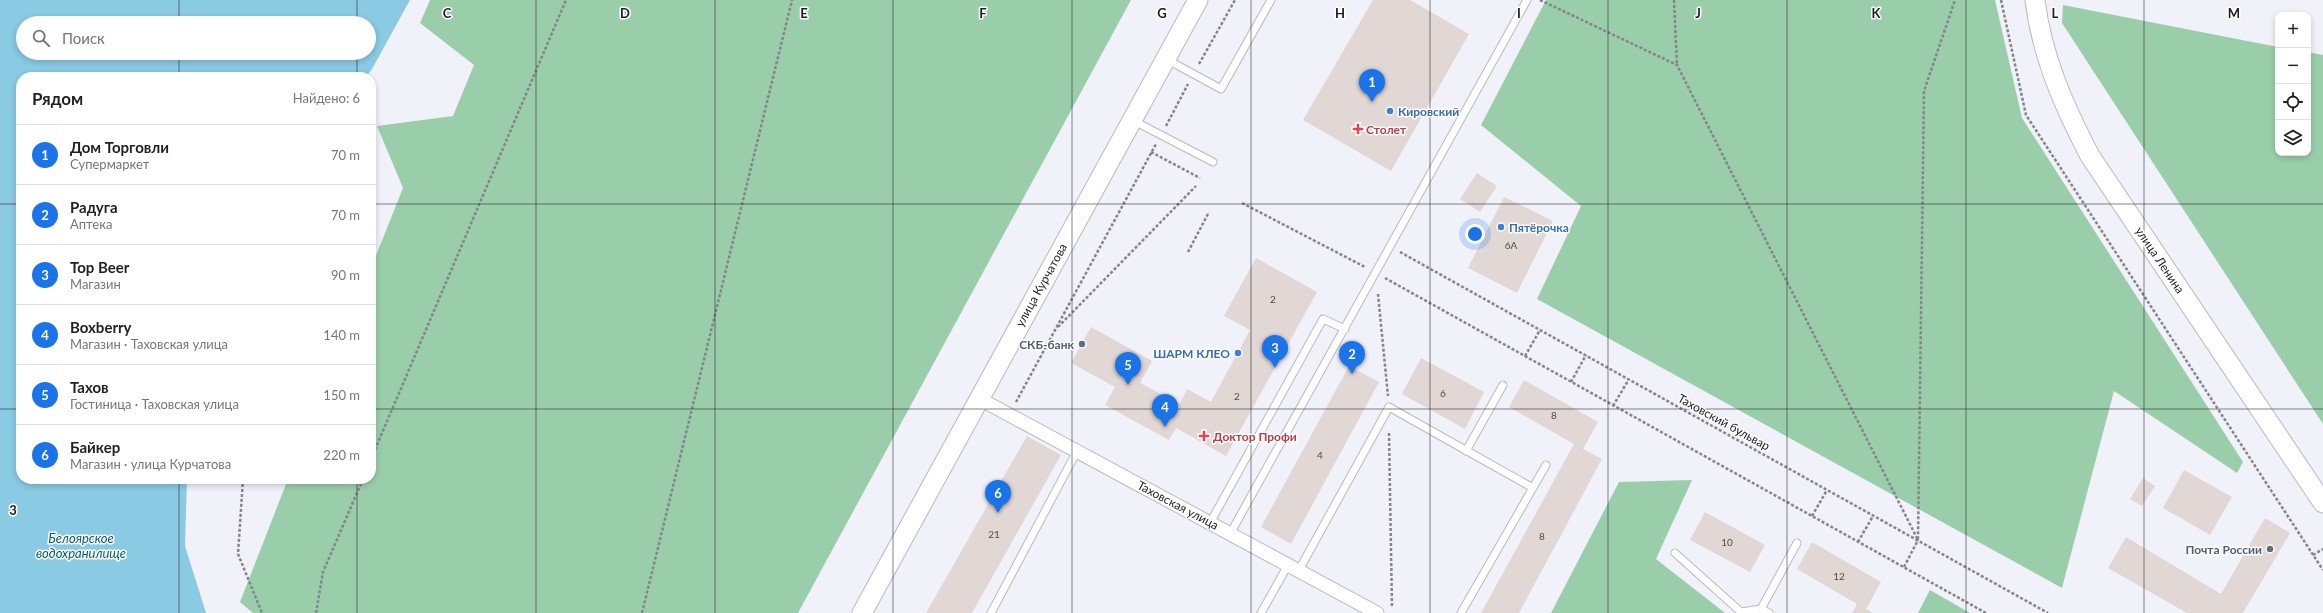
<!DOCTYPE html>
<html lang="ru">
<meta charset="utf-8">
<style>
body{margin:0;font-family:Lato,sans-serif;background:#f6f6f6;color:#222}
.controls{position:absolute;right:12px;top:12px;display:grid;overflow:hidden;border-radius:8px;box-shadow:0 2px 6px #0003}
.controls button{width:36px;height:36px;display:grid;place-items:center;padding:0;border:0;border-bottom:1px solid #e0e0e0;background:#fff;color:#222;font:20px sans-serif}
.you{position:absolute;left:1475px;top:234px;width:14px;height:14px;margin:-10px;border:3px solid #fff;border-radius:50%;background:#1a73e8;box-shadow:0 0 0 6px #1a73e833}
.badge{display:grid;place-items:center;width:26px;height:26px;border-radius:50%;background:#1a73e8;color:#fff;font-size:13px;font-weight:700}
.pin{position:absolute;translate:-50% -33px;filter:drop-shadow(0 1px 2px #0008)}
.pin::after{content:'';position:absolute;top:21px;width:14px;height:12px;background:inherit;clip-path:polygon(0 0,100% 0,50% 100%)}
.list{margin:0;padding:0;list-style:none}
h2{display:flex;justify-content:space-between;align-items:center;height:52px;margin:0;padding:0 16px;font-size:17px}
h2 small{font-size:13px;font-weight:400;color:#767676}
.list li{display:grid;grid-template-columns:26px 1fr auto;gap:12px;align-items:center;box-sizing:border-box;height:60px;padding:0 16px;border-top:1px solid #e0e0e0}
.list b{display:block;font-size:15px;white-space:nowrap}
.list p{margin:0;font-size:13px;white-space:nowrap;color:#767676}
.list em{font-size:13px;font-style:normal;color:#767676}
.icon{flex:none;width:22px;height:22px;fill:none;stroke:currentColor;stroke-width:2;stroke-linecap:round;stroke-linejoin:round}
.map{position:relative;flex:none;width:2323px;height:613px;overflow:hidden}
.search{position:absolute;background:#fff;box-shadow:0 2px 6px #0003;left:16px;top:16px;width:360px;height:44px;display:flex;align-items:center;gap:10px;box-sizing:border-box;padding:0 14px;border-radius:22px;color:#767676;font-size:15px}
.panel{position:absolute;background:#fff;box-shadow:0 2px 6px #0003;left:16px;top:72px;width:360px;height:412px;border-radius:16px}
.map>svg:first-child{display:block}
</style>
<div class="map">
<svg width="2323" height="613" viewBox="0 0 2323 613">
<rect width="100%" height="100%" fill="#f1f1fa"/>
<path fill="#9aceab" d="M430 0H1131L798 613H253L240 602 288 479H371V268L403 188 377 126 453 116 474 65 420 23Z
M1546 0H1995L2022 118 2243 462 2237 473 2114 391 2062 588 1537 299 1581 206 1481 125Z
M2063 5 2278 47V153H2308V52L2323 55V424L2062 23Z
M1692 480 1656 559 1725 613H1551L1619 482Z
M1930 590 1970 613H1918Z"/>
<path fill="#8acae3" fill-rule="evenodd" d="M0 0H410L372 69 366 77H21V479H187L185 546 206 613H0ZM23 23H369V53H23Z"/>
<path fill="#e1d7d5" d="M1373 0H1410L1469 34 1391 171 1303 120Z
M1477 173 1497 186 1480 212 1460 199Z
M1504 197 1553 221 1517 293 1468 268Z
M1256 258 1317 292 1226 456 1176 428 1169 440 1105 405 1115 387 1071 363 1091 327 1152 361 1140 383 1180 404 1187 389 1211 402 1250 330 1224 316Z
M1421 358 1484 392 1465 429 1402 394Z
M1349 366 1379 382 1291 544 1261 527Z
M1524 380 1598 422 1583 449 1602 459 1519 613H1481L1574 444 1509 407Z
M1027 436 1061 455 972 613H926Z
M2184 470 2232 497 2210 535 2163 508Z
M2143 478 2155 486 2142 506 2130 499Z
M1705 512 1765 545 1750 572 1690 540Z
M2265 518 2290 533 2243 613H2187L2108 568 2126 537 2221 594Z
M1812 542 1881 582 1866 609 1873 613H1852L1857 604 1797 569Z"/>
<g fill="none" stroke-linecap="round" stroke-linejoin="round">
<g stroke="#b9b9c2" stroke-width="9">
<path id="lane" d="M1166 59 1221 89 1271 0
M1134 121 1213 162
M1466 451 1503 385
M1210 523 1323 319 1345 329
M1230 534 1527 0
M1675 553 1741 612 1761 609 1769 613
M1299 570 1389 407 1533 488
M1761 609 1797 543
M991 613 1077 451
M1261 613 1288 565
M1461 613 1546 465"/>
</g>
<g stroke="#b9b9c2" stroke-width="15">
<path id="street" d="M978 398 1377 613"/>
</g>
<g stroke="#b9b9c2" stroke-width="21">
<path id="secondary" d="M2035 0C2042 57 2064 106 2090 156L2323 503
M862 613C973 408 1087 205 1198 0"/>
</g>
<path stroke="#84848a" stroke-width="2.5" stroke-dasharray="3 2" stroke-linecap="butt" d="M1540 0 1677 65 1918 540 1924 91 1955 0
M1674 0 1677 65
M2001 0 2026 115 2323 570
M1199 64 1235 0
M1166 126 1188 84
M1151 152 1200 178
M1242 203 1365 267
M1188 252 1209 212
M1400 252 2048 613
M1385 278 1986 613
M1378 294 1388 396
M1058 327 1196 186
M1525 356 1540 330
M1571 382 1586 355
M1016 402 1156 144
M1613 406 1629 379
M1389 433 1392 608
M371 459 566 0
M243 479 238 554 262 613
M1812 516 1827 490
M1858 542 1873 516
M2313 555 2323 549
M1904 567 1918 540
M316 613 323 572 363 479
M642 613 792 0"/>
<use href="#lane" stroke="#fff" stroke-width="7"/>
<use href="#street" stroke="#fff" stroke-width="13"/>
<use href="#secondary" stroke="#fff" stroke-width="19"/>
</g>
<path fill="none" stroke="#1d1d20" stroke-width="1" stroke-opacity="0.55" d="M179 0V23M357 0V23M536 0V613M715 0V613M893 0V613M1072 0V613M1251 0V613M1430 0V613M1608 0V613M1787 0V613M1966 0V613M2144 0V613M179 53V77M357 53V77M0 204H21M371 204H2323M0 409H21M371 409H2323M179 479V613M357 479V613"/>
<g fill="#3f7fe0" stroke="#fff" stroke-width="1.5">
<circle cx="1390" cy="111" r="4"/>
<circle cx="1501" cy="227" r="4"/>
<circle cx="1238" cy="353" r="4"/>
</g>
<g fill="#e0444e" stroke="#fff" stroke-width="1.5">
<path d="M1356 123h4v4h4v4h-4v4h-4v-4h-4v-4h4z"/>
<path d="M1202 430h4v4h4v4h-4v4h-4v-4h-4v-4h4z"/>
</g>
<g fill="#5c6f8a" stroke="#fff" stroke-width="1.5">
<circle cx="1082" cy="344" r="4"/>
<circle cx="2270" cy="549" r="4"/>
</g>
<g text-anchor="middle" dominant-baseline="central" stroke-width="3" stroke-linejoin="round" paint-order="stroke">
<g font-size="10" fill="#4e4c4d">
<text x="1511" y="245">6А</text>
<text x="1273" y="299">2</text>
<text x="1443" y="393">6</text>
<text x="1237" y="396">2</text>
<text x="1554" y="415">8</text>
<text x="1320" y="455">4</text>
<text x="994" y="534">21</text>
<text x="1542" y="536">8</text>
<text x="1727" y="542">10</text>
<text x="1839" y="576">12</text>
</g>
<g font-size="12" font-weight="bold" fill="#366cbe" stroke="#fff" text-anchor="start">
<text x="1398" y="111">Кировский</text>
<text x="1509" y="227">Пятёрочка</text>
<text x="1230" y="353" text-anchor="end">ШАРМ КЛЕО</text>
</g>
<g font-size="12" font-weight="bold" fill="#be3a42" stroke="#fff" text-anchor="start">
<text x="1366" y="129">Столет</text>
<text x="1213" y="436">Доктор Профи</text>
</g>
<g font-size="12" fill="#1d1d20" stroke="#fff">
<text transform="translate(2160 260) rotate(56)">улица Ленина</text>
<text transform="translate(1041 285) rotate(-61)">улица Курчатова</text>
<text transform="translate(1724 422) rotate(29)">Таховский бульвар</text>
<text transform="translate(1178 505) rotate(28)">Таховская улица</text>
</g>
<g font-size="12" font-weight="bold" fill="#4e5e75" stroke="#fff" text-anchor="end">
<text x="1074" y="344">СКБ-банк</text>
<text x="2262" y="549">Почта России</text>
</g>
<g font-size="13" font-style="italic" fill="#005b74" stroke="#fff">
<text x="81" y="538">Белоярское<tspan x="81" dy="15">водохранилище</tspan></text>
</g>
</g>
<g font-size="13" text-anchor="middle" font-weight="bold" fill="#1d1d20" stroke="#fff" stroke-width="3" stroke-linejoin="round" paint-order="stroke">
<text x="447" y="18">C</text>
<text x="625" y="18">D</text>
<text x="804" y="18">E</text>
<text x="983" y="18">F</text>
<text x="1162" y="18">G</text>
<text x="1340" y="18">H</text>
<text x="1519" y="18">I</text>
<text x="1698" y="18">J</text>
<text x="1876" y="18">K</text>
<text x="2055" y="18">L</text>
<text x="2234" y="18">M</text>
<text x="13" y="515">3</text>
</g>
</svg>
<div class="controls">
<button>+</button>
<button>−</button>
<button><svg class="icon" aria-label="locate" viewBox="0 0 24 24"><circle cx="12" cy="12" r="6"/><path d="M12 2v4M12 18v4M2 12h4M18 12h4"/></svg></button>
<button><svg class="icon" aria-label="layers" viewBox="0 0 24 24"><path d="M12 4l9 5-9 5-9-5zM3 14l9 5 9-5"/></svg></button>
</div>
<div class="you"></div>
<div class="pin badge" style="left:1372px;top:102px">1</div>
<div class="pin badge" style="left:1352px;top:374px">2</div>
<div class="pin badge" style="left:1275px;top:368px">3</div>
<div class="pin badge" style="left:1165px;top:427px">4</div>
<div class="pin badge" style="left:1128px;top:385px">5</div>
<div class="pin badge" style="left:998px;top:513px">6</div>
<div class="search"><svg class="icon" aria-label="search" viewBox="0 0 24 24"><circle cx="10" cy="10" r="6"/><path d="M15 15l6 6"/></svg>Поиск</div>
<section class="panel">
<h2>Рядом<small>Найдено: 6</small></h2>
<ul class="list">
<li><span class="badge">1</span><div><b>Дом Торговли</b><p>Супермаркет</p></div><em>70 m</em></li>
<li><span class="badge">2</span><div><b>Радуга</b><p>Аптека</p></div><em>70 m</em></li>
<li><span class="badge">3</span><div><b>Top Beer</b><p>Магазин</p></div><em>90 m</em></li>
<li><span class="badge">4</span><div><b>Boxberry</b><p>Магазин · Таховская улица</p></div><em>140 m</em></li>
<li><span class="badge">5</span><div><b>Тахов</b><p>Гостиница · Таховская улица</p></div><em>150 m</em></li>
<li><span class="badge">6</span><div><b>Байкер</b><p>Магазин · улица Курчатова</p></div><em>220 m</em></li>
</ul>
</section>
</div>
